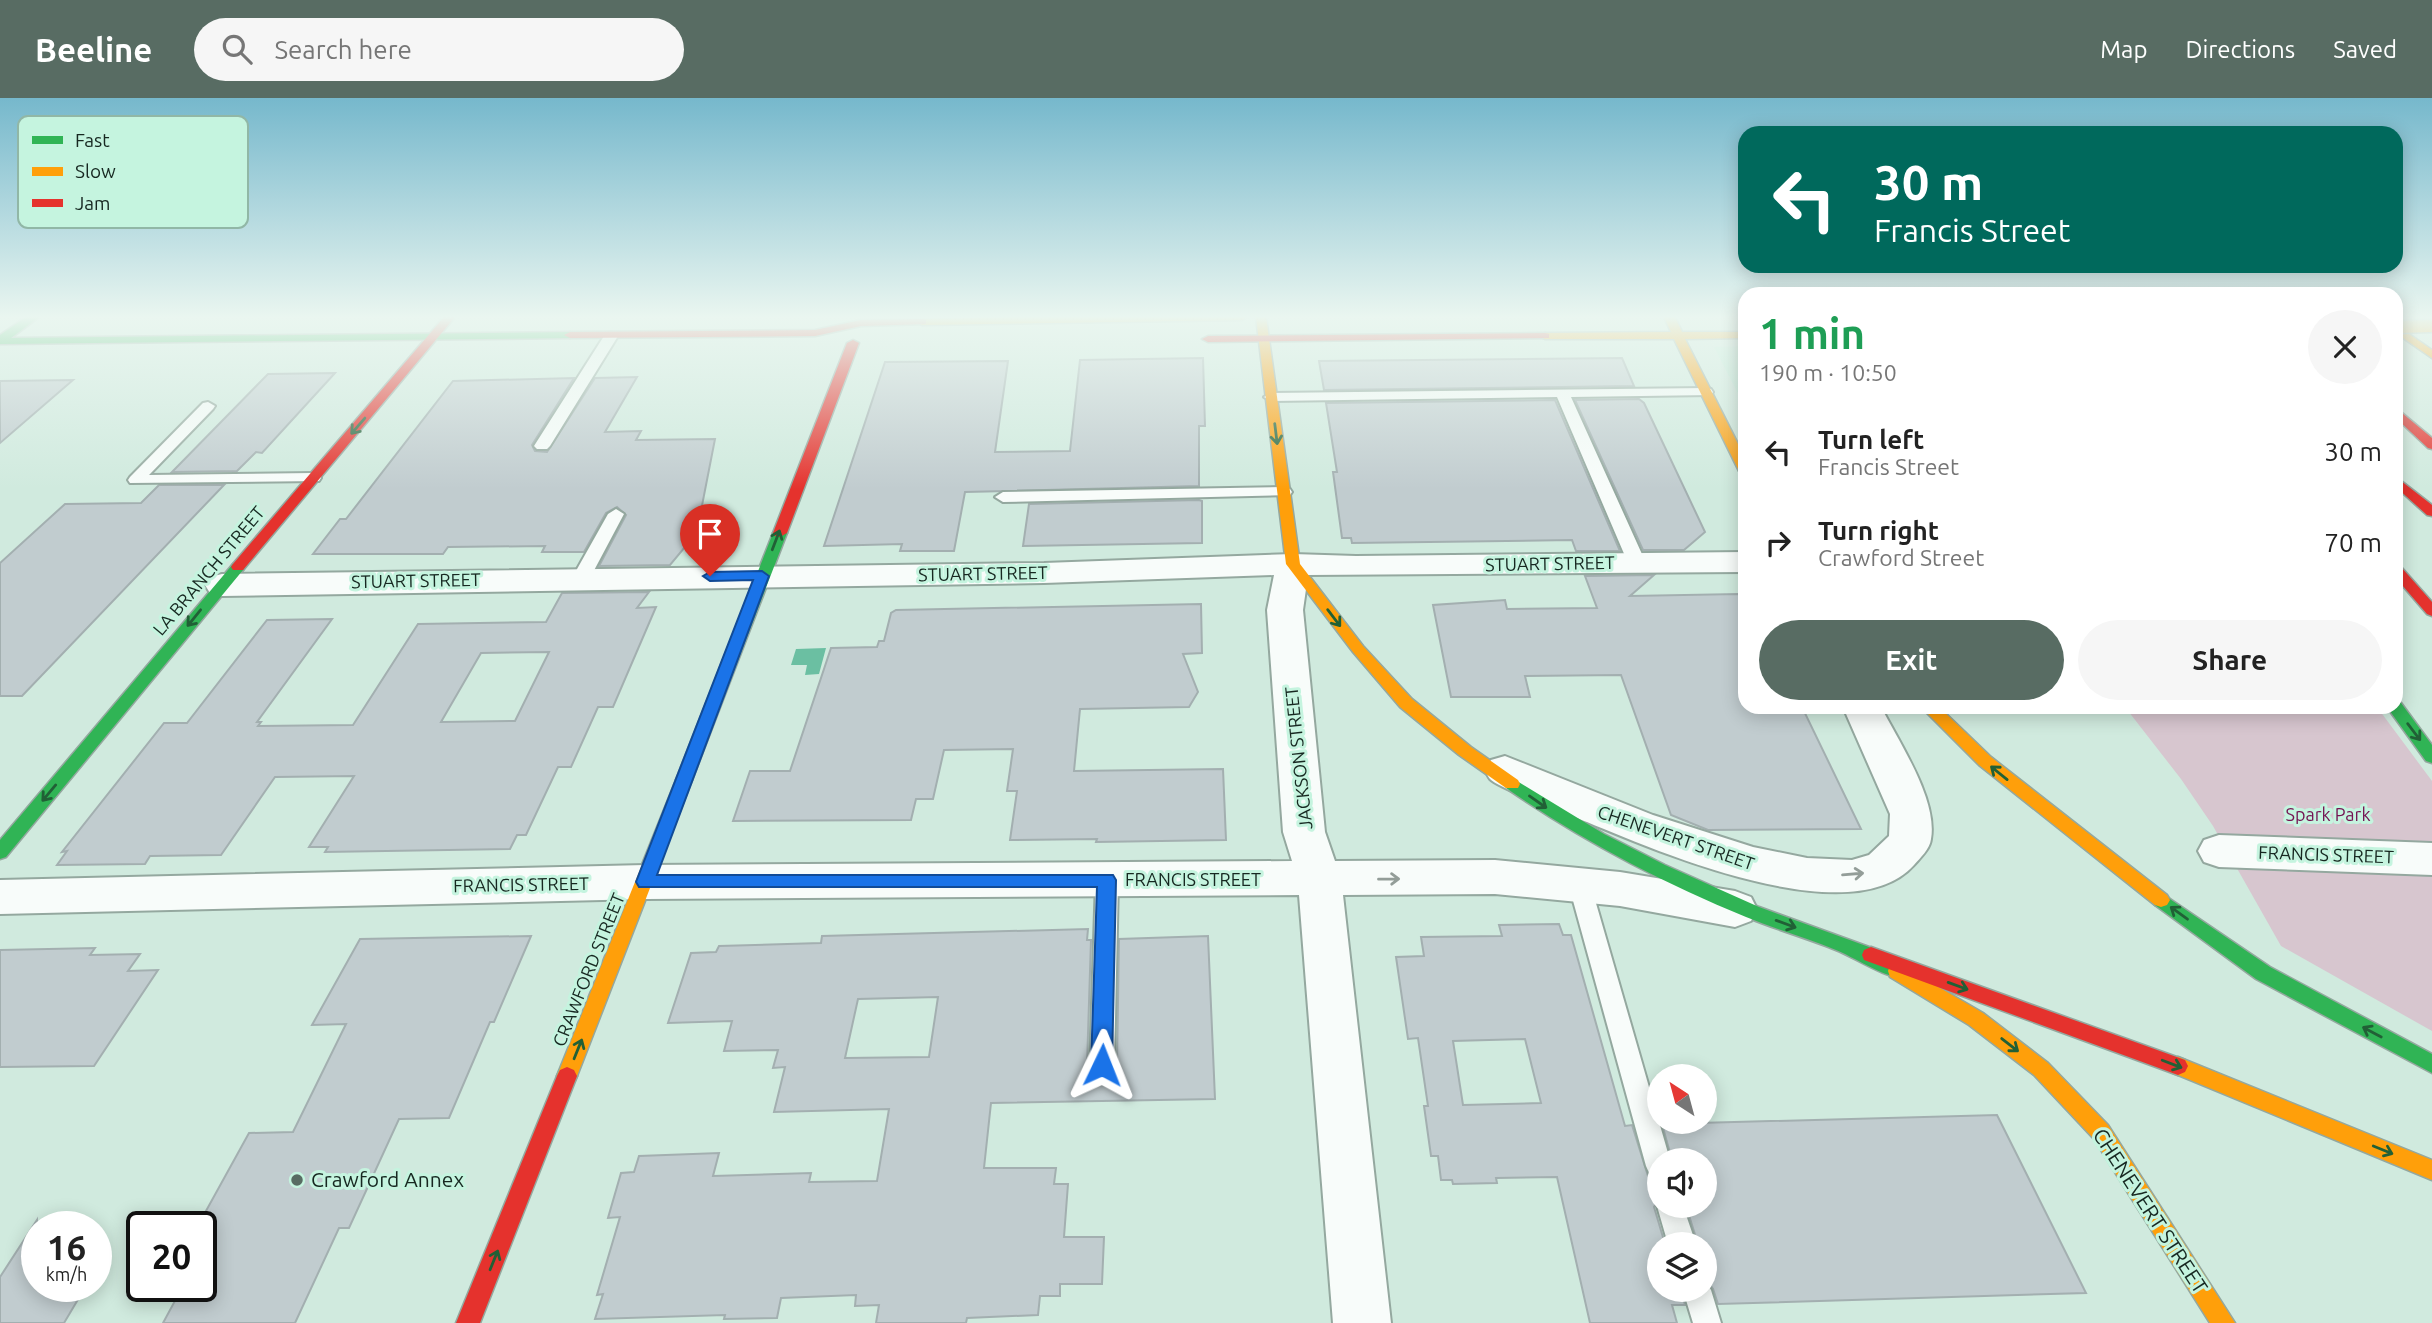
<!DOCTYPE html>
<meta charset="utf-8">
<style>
:root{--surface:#fff;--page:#f6f6f6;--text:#222;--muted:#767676;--accent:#586c63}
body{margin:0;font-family:Ubuntu,sans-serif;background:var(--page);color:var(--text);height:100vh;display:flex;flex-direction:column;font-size:26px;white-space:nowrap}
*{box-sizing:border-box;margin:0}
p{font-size:23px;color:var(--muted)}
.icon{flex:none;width:38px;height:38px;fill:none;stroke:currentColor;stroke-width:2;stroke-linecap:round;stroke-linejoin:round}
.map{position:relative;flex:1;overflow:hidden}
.drawer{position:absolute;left:1738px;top:189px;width:665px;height:427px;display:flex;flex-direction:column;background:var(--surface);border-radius:21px;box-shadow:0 4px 18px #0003}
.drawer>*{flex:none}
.banner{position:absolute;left:1738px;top:28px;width:665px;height:147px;border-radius:21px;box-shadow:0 4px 18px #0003;background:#00695c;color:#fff;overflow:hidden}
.needle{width:46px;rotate:324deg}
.tools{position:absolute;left:1647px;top:966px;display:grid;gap:14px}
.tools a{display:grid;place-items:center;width:70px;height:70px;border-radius:50%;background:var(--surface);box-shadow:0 4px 18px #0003;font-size:35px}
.speed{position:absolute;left:21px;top:1113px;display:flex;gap:14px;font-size:35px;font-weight:700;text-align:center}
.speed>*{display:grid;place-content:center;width:91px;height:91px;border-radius:50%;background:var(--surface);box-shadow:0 4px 18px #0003;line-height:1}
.speed small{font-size:18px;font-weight:400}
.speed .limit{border:4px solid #111;border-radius:10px;background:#fff;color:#111}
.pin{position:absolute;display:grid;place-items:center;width:60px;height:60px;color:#fff;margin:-72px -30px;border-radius:50% 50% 50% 0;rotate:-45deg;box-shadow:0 0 7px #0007}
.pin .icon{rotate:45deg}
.me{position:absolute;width:77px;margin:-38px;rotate:2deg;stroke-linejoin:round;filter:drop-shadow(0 0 5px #0008)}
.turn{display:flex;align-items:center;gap:24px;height:147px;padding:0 21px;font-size:32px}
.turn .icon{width:91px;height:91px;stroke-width:2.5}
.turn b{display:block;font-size:49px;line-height:60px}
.round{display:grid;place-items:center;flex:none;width:74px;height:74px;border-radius:37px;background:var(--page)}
.overview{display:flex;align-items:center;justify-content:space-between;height:119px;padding:0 21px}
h1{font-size:42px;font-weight:700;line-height:52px;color:#1e9e55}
.button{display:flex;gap:14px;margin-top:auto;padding:14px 21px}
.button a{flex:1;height:80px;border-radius:42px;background:var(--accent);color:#fff;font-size:28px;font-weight:700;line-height:80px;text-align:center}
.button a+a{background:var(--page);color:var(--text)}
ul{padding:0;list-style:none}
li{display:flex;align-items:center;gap:21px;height:91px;padding:0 21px}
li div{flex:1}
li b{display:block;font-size:26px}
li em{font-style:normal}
header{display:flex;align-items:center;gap:42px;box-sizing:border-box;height:98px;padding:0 35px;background:var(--accent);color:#fff}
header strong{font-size:33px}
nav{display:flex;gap:38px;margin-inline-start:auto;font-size:24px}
.search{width:490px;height:63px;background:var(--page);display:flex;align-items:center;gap:18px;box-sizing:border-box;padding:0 24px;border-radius:38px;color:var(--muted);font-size:26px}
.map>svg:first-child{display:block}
</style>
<header>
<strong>Beeline</strong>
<div class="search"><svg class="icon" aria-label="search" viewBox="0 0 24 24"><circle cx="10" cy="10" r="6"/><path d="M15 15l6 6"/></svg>Search here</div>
<nav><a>Map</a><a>Directions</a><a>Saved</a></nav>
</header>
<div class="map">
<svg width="2432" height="1225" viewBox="0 0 2432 1225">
<rect width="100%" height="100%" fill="#d0eade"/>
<!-- built -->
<path fill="#c2ecd9" d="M1745,248V309L1714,249Z"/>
<!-- green -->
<path fill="#d7c6cf" d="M2125,609H2377L2432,683V933L2281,848L2213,728L2181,681Z"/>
<!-- water -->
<path fill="#6bbfa2" d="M826,550L819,576L805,577L807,567H791L796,551Z"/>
<!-- building -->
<path fill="#c1cccf" stroke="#a3afb0" stroke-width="2" fill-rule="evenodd" d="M1203,260L1205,328H1199V388L965,394L954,453H900L902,446L824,448L885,264L1008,263L995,354L1070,353L1080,262Z
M1622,260L1634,288L1324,292L1319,263Z
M335,275L262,355L256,354L237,373L172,374L268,276Z
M637,279L605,334L641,333L636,342L715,341L698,428L695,437L670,467L599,468L626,417L617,409L606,415L584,454H542L545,448L448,449L443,456H313L340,421H346L453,283L574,280L532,347L535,353L547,354L595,280Z
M73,282L0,345V283Z
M1639,301L1644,305L1705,434L1684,452H1643L1575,302Z
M1555,302L1620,453H1576L1572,442L1352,445L1351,440H1342L1333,374H1337L1326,305Z
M159,387H224L22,598H0V465L65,406L141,405Z
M1199,402L1202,403V445L1023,448L1029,406Z
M1654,477L1630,498L1739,496L1745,509V609H1802L1861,731L1708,732L1671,717L1621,577L1525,578L1530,599H1451L1433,507L1505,502L1507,511L1597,510L1585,478Z
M649,494L637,510L656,509L613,609H598L571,669H558L526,737H517L510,751L325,754L328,749H309L354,678L275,679L221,757L150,758L145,766L57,767L67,753L62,754L164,625H187L267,522L332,521L257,624H261L258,628L353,627L418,526L546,524L562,495ZM549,554L515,623L441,624L481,555Z
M1201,506L1202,555L1183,556L1198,594L1189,609L1080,611L1074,673L1223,671L1226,742L1096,744L1097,741L1010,742L1017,693H1007L1013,651L944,652L933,701H916L911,722L733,723L750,673H790L831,550L877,549L879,543H884L891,515L896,512Z
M1559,826L1563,837H1571L1625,1028L1632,1027L1648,1078L1659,1082V1101L1654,1109L1665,1146H1659V1192H1681L1685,1207H1672L1677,1225H1590L1557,1079L1496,1080L1497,1085L1453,1086L1452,1082H1441L1438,1058H1431L1424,1008H1428L1418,940L1408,941L1396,859L1424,858L1421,839L1502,838L1499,827ZM1525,941L1541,1005L1463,1007L1453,943Z
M1088,831L1087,842H1091L1087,967L1091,976L1101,980L1112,977L1117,967L1119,841L1208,838L1215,1001L991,1005L984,1070H1056L1054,1086H1068L1064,1139H1104L1102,1186H1060V1198H1040L1038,1217L967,1220L966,1225H876L879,1207L855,1208L856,1197L781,1200L777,1220L724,1221L725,1217L595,1221L603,1196L597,1197L620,1119L608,1120L621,1075L634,1074L639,1058L719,1055L713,1078L811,1075L809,1084L877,1083L889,1011L774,1014L785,969L773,970L778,952L724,953L732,923L668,925L691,855L716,854L719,848L821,845L822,838ZM938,899L929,959L845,960L858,901Z
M531,838L494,924H490L449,1020L399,1021L349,1130H339L295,1225H163L183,1188H201V1122L249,1035L293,1034L346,926L312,927L360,841Z
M95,850L90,857L140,856L128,873L158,872L94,968L0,969V852Z
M1997,1017L2086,1195L1718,1206L1713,1191L1704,1178V1146H1698L1686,1108H1704V1062H1672L1662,1026Z
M37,1122V1188H86L64,1225H0V1179Z"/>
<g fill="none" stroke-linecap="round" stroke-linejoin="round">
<!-- lane casing -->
<g stroke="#94a89f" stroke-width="4">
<path id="lane" d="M611,234L618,238L550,348L547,351H537L534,348L604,238Z
M1706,290L1711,291L1713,294L1711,297L1571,299L1646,465L1637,470L1628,465L1557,299L1271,303L1264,299L1271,295Z
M208,304L215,308L213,311L149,377L313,375L319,377L321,380L319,383L130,385L128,382L130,379L203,305Z
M1284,389L1290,391L1292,394L1290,397L1003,404L995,399L1003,394Z
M616,411L624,416L590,480L587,484H575L572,480L608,416Z
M1107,774L1115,776L1118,782L1114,967L1111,975L1102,978L1093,975L1090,967L1096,782L1099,776Z
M1580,779L1588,782L1591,788L1670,1062H1659V1080L1650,1077L1646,1068L1569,788L1572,782Z
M1659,1103V1108H1683L1696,1146H1668L1657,1108Z
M1704,1181L1711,1192L1721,1225H1693L1683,1192H1704Z"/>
</g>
<!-- street casing -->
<g stroke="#94a89f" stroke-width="4">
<path id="street" d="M1745,454V474L1308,477L1303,512L1325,734L1335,763L1495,762L1620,774L1735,793L1751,799L1757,811L1751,823L1735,829L1620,808L1495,796L1343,797L1391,1225H1333L1299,797L645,801L0,816V782L645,767L1292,763L1283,734L1267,512L1274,477L1044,485L222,498L210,495L205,487L210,479L222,476L1044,465L1293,456L1356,458Z
M1843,609H1881C1899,644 1938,702 1931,741C1930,751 1920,760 1914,767C1852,837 1659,754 1587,724C1570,717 1500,691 1490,681C1488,679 1487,675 1485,672L1491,662L1505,658L1653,717L1753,749L1807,760L1852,762L1869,757L1889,738L1890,716Z
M2219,737L2432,745V777L2219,769L2204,764L2198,753L2204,742Z"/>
</g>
<!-- fast casing -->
<g stroke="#94a89f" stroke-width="3">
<path id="fast" d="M26,219H39L11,240L570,234L576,237L570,240L0,246V237Z
M780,431L787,435L692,682L690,686H678L676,682L773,435Z
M238,465L243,466L245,469L243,472L6,759L0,761V742L233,466Z
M2396,604L2401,605L2432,647V665L2426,663L2387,609H2396Z
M1512,680L1604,736L1665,767L1759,809L1869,849L1904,867L1906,873L1904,879C1890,883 1852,858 1836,852C1806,840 1775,831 1746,819C1661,784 1581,742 1506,690L1504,686L1506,682Z
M2161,795L2270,869L2432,956V975L2256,881L2155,807L2152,802L2155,797Z"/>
</g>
<!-- slow casing -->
<g stroke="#94a89f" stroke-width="3">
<path id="slow" d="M1015,219H1247L1242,222L922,227L917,224L922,221Z
M1256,219H1266L1300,466L1363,548L1412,601L1471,649L1518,682L1520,686L1518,690H1506L1459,657L1400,609L1353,554L1286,466Z
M1664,219H1675L1682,234H1745V240L1685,241L1745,360V377L1739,373L1674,241H1545L1539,238L1545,235L1671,234Z
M2396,227L2432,252V260L2396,235Z
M1921,609H1939L1991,659L2167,797L2170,802L2167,807L2161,809L2155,807L1979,667Z
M684,676L690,678L692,682L577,978L574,984L567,987L560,984L557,978L676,682L678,678Z
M1897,865L1983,915L2048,965L2108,1027L2235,1225H2210L2094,1041L2034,977L1969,927L1890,879L1888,873L1890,867Z
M2178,959L2432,1062V1082L2171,974L2168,968L2171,962Z"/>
</g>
<!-- jam casing -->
<g stroke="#94a89f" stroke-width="3">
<path id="jam" d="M444,219H455L243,472H233L231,469L233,466Z
M922,221L926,222V226L861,228L815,238L570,240L564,237L570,234L815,232L861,222Z
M1545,235L1549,236V240L1208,244L1202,241L1208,238Z
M853,242L859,245L787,435L780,439L775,438L773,435L847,245Z
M2396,310L2432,340V351L2428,350L2396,320Z
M2396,379L2432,407V418L2427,417L2396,389Z
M2396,468L2401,469L2432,504V518L2427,516L2396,480Z
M1871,849L2185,962L2188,968L2185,974L2178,977L1864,862L1862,857L1864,852Z
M567,969L574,972L577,978L480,1225H456L557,978L560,972Z"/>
</g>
<!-- lane -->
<use href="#lane" fill="#f8fcfa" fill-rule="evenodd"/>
<!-- street -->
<use href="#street" fill="#f8fcfa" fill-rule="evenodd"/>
<!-- fast -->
<use href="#fast" fill="#30b455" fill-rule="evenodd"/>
<!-- slow -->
<use href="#slow" fill="#ff9f0a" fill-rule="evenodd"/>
<!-- jam -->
<use href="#jam" fill="#e5322d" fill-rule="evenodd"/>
<!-- slow-bridge casing -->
<g stroke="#94a89f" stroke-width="15" stroke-linecap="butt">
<path id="slow-bridge" d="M2396,229L2432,228"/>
</g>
<!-- slow-bridge -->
<use href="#slow-bridge" stroke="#ff9f0a" stroke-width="12"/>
</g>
<!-- one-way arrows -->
<defs><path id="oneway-shaft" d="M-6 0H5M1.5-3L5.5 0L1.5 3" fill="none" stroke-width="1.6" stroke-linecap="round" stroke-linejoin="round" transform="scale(1.75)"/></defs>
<g stroke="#216036">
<use href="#oneway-shaft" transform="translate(358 328) rotate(131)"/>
<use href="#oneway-shaft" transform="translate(1276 336) rotate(83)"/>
<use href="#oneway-shaft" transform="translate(776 442) rotate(-69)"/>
<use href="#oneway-shaft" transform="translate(194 520) rotate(129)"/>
<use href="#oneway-shaft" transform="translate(1334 520) rotate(53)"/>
<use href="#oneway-shaft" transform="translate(2414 634) rotate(53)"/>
<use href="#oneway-shaft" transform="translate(1999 675) rotate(-141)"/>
<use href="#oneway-shaft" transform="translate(49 695) rotate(130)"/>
<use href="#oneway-shaft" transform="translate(1538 704) rotate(35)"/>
<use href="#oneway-shaft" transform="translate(2179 815) rotate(-144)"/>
<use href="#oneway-shaft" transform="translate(1786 826) rotate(20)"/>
<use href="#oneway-shaft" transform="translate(1958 888) rotate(20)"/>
<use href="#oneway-shaft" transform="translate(2372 934) rotate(-152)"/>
<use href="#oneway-shaft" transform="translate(2010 947) rotate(38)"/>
<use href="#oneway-shaft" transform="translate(578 951) rotate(-68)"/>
<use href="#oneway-shaft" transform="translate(2172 966) rotate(21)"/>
<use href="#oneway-shaft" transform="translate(2383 1052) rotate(22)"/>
<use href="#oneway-shaft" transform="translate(494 1162) rotate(-68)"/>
</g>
<g stroke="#939d98">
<use href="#oneway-shaft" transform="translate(1853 776) rotate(-5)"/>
<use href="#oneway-shaft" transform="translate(1389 781) rotate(-1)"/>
</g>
<!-- sky -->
<linearGradient id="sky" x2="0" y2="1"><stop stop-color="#76b8cc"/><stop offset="0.56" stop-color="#eaf6f0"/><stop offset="1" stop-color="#eaf6f0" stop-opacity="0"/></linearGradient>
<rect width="2432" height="391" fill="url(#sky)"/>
<!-- route -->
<path fill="#1a73e8" stroke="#114b97" stroke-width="2" d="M762,473L769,478L657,777H1113L1116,782L1112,967L1109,973L1102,976L1094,973L1091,967L1097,789H639L636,784L753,482L710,483L703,478L710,474Z"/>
<!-- markers -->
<circle fill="#586c63" stroke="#c5f4df" stroke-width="2.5" cx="297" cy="1082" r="7"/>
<g text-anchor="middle" stroke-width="6" stroke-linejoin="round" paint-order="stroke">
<!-- street labels -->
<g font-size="18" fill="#172821" stroke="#c5f4df">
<text transform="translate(1550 466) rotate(-1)" y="6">STUART STREET</text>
<text transform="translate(209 473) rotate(-50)" y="6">LA BRANCH STREET</text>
<text transform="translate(983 476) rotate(-1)" y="6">STUART STREET</text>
<text transform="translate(416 483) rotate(-1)" y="6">STUART STREET</text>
<text transform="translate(1299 660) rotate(-96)" y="6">JACKSON STREET</text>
<text transform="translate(1676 740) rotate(19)" y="6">CHENEVERT STREET</text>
<text transform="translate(2326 757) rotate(2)" y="6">FRANCIS STREET</text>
<text x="1193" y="788">FRANCIS STREET</text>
<text transform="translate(521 787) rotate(-1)" y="6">FRANCIS STREET</text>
<text transform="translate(589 872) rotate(-68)" y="6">CRAWFORD STREET</text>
</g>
<!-- park labels -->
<g font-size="18" fill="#741352" stroke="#c5f4df">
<text x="2328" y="723">Spark Park</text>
</g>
<!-- near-poi labels -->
<g font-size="21" fill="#172821" stroke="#c5f4df" text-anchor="start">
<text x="311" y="1089">Crawford Annex</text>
</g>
<!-- near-street labels -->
<g font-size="21" fill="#172821" stroke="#c5f4df">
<text transform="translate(2150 1113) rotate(57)" y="7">CHENEVERT STREET</text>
</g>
</g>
<!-- legend -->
<rect x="18" y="18" width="230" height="112" rx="10" fill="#c5f4df" stroke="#91b7a6" stroke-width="2"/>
<rect x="32" y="38" width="31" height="8" fill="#30b455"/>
<rect x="32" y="69" width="31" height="9" fill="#ff9f0a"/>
<rect x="32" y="101" width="31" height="8" fill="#e5322d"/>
<g font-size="19" fill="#172821">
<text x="75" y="49">Fast</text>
<text x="75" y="80">Slow</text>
<text x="75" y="112">Jam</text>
</g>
</svg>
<div class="tools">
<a><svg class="needle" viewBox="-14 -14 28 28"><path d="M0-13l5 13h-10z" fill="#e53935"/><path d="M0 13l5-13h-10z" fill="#767676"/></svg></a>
<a><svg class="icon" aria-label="sound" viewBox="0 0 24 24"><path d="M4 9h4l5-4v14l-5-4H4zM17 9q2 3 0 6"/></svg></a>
<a><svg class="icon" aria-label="layers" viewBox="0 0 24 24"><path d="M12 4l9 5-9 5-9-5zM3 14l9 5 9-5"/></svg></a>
</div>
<div class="speed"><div>16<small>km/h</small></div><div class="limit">20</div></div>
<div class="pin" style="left:710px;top:478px;background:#d93025"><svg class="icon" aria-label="arrive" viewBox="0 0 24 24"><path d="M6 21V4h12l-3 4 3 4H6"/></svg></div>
<svg class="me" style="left:1102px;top:967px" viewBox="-20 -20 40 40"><path d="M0-17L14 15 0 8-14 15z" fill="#1a73e8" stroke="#fff" stroke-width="4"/></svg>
<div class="banner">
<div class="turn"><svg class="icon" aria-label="left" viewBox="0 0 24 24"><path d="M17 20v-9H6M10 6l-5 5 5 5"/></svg><div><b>30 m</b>Francis Street</div></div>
</div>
<section class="drawer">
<div class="overview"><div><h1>1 min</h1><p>190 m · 10:50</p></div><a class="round"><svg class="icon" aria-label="close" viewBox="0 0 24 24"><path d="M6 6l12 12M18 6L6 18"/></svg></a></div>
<ul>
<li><svg class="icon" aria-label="left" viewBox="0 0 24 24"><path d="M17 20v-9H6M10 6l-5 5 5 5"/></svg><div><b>Turn left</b><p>Francis Street</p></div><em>30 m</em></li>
<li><svg class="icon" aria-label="right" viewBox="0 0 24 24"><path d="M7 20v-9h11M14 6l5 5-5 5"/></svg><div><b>Turn right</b><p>Crawford Street</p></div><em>70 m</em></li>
</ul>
<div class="button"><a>Exit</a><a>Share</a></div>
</section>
</div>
